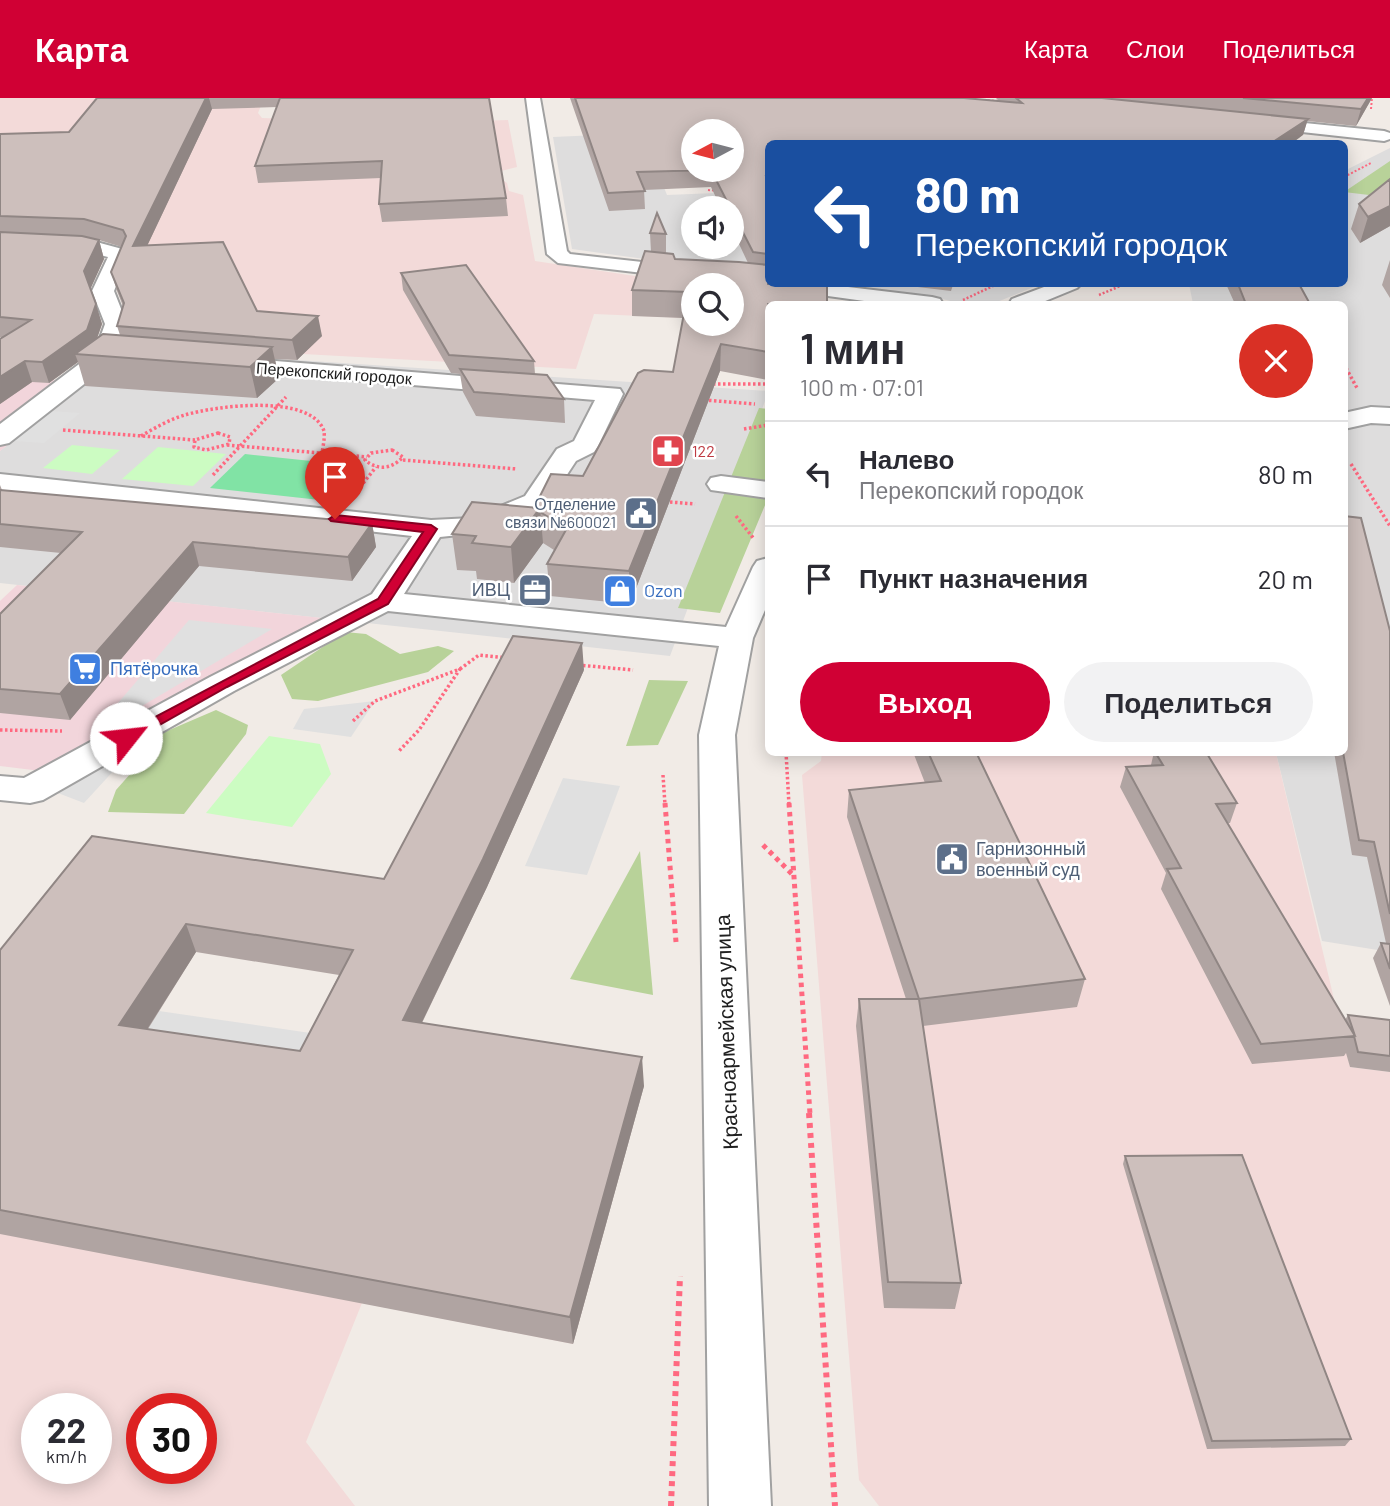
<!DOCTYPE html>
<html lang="ru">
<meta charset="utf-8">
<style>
:root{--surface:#fff;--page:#f2f2f3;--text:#2b2b33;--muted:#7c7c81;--line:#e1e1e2;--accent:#d00034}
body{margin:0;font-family:Barlow,sans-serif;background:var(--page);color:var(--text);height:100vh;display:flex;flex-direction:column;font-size:26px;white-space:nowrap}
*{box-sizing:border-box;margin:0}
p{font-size:23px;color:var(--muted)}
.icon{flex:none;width:38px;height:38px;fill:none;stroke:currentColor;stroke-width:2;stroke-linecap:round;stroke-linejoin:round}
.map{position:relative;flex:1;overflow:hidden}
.details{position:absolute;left:765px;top:203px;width:583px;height:455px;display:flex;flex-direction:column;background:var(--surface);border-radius:10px;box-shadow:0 4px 18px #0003}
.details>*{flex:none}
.guide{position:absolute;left:765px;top:42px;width:583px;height:147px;border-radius:10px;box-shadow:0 4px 18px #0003;background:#1a4fa0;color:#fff;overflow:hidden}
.needle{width:46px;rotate:263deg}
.buttons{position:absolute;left:681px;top:21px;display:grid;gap:14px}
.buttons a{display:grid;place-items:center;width:63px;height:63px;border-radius:50%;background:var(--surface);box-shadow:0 4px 18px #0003;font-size:35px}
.speed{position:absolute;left:21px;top:1295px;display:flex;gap:14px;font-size:35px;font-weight:700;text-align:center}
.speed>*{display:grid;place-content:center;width:91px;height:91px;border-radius:50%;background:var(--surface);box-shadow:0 4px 18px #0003;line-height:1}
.speed small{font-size:18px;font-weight:400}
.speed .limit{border:10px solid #d22;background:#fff;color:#111}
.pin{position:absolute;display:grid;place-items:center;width:60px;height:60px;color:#fff;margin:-72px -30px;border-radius:50% 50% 50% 0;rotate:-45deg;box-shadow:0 0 7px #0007}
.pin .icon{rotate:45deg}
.me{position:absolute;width:77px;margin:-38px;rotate:61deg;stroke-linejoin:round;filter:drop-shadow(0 0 5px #0008)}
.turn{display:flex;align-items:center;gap:24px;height:147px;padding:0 35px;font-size:32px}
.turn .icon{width:91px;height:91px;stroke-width:2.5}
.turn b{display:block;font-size:49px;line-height:60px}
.round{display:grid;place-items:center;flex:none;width:74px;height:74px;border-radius:37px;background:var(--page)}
.head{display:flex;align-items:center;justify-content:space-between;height:119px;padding:0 35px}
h1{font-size:42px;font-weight:600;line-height:52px}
.action{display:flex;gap:14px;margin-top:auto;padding:14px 35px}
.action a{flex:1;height:80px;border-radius:42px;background:var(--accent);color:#fff;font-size:28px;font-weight:600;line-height:80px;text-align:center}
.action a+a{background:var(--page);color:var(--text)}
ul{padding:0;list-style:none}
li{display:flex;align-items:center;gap:21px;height:105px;padding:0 35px;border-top:2px solid var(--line)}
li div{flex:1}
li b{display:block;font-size:26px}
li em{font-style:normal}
header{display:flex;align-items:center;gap:42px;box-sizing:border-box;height:98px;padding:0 35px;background:var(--accent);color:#fff}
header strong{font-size:33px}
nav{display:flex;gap:38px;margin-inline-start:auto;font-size:24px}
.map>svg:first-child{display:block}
</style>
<header>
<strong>Карта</strong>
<nav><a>Карта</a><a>Слои</a><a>Поделиться</a></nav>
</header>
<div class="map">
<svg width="1390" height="1408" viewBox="0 0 1390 1408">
<rect width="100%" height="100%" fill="#f1ebe6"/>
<!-- residential -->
<path fill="#dedddd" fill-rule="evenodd" d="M642,35L667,97L765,93L768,178L572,151L553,39ZM693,110H732V149H693Z
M1390,50V854L1322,843L1276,655L1344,654V206H1193L1189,186H1344V73Z
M830,186H1041L992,206H962L935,199Z
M127,251L768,293V295L670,558L0,485V353Z"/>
<!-- commercial -->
<path fill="#f2d5db" d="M0,276L53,280L66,302L0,353Z
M17,487L322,520L41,673L0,668V503Z"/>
<!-- military -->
<path fill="#f3dad9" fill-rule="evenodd" d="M0,0H264L258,15L262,20L411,25L508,22L517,69L501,73L500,80L507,85L509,93L523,97L535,163L695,187L688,220L594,216L576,271L303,256L124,192L152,136L0,132Z
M822,654L1276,655L1350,969L1390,974V1408H879L859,1382L802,677L821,663Z
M0,933L630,1037L573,1246L362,1205L306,1344L355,1408H0ZM37,1311H96V1370H37ZM142,1311H201V1370H142Z"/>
<!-- forest -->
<path fill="#b8d299" d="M1390,63V83L1369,97L1344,94Z
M759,310L768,311V400L720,515L678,510Z
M345,534L366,536L400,556L438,548L454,553L428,574L318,603L292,601L281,577Z
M649,582L688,583L658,647L626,648Z
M216,612L248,627L246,636L184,716L108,714L116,692L139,666L160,636Z
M640,753L653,897L570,881Z"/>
<!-- park -->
<path fill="#ccfcc2" d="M72,347L120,352L92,376L43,370Z
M158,349L226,356L193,388L122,381Z
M269,638L320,646L331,676L292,729L206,715Z"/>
<!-- pitch -->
<path fill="#81e3a5" d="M245,356L359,368L329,403L210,390Z"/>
<!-- parking -->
<path fill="#e0e0e0" d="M50,313L80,315L44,345L14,343Z
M189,522L272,531L142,608L118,605Z
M375,603L351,639L293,631L304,611Z
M141,643L84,705L50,692Z
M563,680L620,688L587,777L525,768Z
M159,913L331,938L309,982L132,955Z"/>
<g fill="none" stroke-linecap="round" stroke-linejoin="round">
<!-- minor casing -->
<g stroke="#a1a1a1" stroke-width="4">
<path id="minor" d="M526,0H540L567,153L570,156L768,178V186H823L932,199L940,201L943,206H886L770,190L558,165L547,156Z
M1254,20L1384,33L1390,35V41L1384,43L1248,28L1246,25L1248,22Z
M0,138L89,142L126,152L129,156L114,193L127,226L120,251L135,254L139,259L135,264L111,265L9,345L0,347V326L95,254L105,226L92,193L108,159L88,154L0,150Z
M1052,186H1081L1077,190L1038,206H1009L1012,201Z
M225,259L620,291L623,296L598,348L594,354L576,363L545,410L487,434L440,439L404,496L726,529L753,469L757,463L768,460V505L753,540L735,637L771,1408H709L699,637L719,548L388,513L234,593L43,702L30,705L0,702V678L24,680L210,579L372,496L412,438L0,392V376L431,422L472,420L525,398L557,351L574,343L595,302L217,271L213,266L217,261Z
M1371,309L1390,310V326L1371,325L1344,331V315Z
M721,378L768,384V400L711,392L707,386L711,380Z"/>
</g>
<!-- path-far4 -->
<path stroke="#ff6980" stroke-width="2" stroke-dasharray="2 2" stroke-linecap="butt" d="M980,2L1002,3
M1371,11L1372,0
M1344,79L1371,65
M708,92L719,93"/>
<!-- path-far3 -->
<path stroke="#ff6980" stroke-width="2.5" stroke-dasharray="2 2" stroke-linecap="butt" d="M1099,197L1125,186
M963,202L993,188
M1344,266L1347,271"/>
<!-- path-far2 -->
<path stroke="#ff6980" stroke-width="3.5" stroke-dasharray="2.5 2.5" stroke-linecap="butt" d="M1346,270L1357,290
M713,286H768
M704,302L755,306
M744,331L768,327
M63,332L195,342
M218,335L230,339L229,346L206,352L194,349L195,342Z
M141,338C155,330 170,321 185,317C215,308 311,295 324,333C325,339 323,349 322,355
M227,347L367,359
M392,352L403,359C392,371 378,373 365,362L371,355Z
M403,362L517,371
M1351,366L1390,428
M213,377L286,299
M357,393L376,369
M670,404L695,406
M736,418L754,441
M578,567L633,572
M460,571L479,557L507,560
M353,623L375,603L460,571L419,632L399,653
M0,632L62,633
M786,654L789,707
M663,677L665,707"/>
<!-- path-far1 -->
<path stroke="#ff6980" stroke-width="5" stroke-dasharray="4.5 4.5" stroke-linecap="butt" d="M665,705L676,844
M789,705L810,1016
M763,747L794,778"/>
<!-- path -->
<path stroke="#ff6980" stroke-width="6" stroke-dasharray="5 5" stroke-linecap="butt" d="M809,1015L835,1408
M671,1408L680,1178"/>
<!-- minor -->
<use href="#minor" fill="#fff" fill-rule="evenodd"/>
</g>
<!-- wall -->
<path fill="#b0a4a2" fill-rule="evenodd" d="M97,0H489L506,100L508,118L382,124L379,106L381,80L258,85L255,68L277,9L212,11L147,148L257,213L322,238L297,262L275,261L279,280L257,300L85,288L78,264L49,285L32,284L0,306V241L3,239H0V36L69,34ZM89,139L122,149L111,174L117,193L123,208L117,228L120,237L97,240L102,226L90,190L104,161L99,142Z
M570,0H964L999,3L996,0H1372L1356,28L1307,23L1303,37L768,46V282L720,273L630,506L550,498L547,466L554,452L543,445L514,485L477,481L476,473L457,472L452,436L534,410L583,378L673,274L683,220L632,218V192L651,154L650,135L666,136V155L675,161L748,165L732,131V110H721L711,89L644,92L645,111L609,113Z
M1390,81V128L1360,145L1351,131L1359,106Z
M1390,162V200L1382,187Z
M401,175L534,263L535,276L564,301L565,325L476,318L463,294L460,276L451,275L403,192Z
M901,186H961L960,188L953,187L951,193L901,187Z
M1226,186H1299L1310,206H1235Z
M0,387L2,392L372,425L376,449L352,483L199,468L70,622L0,615V516L61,455L0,449Z
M1390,533V908L1373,860L1381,845H1386L1367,759L1352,757L1334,654H1344Z
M584,572L487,789L422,925L644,988L573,1246L0,1136V852L384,781ZM196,854L339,877L300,953L148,931Z
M913,654H976L1085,881L1077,909L923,928L961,1185L955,1211L884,1210L856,928L859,901H906L847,719L849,692L925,685Z
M1154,654H1206L1237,705L1230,725H1227L1345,922L1348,917L1390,922V974L1350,969L1346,955L1344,958L1252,966L1161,791L1166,775L1120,689L1126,669L1151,667Z
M1125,1058L1351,1341L1345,1348L1207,1351L1123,1066Z"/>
<!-- shaded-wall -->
<path fill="#908684" d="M206,0H209L212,11L138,167L133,148Z
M1368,0H1372L1356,28L1361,11Z
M1308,21L1303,37L1291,46H1270Z
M1390,108V128L1360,145L1368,119Z
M99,142L104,161L90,192L84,173Z
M96,206L102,226L93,252L75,256L78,264L49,285L42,264Z
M318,218L322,238L297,262L292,242Z
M721,246L720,273L630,506L629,473Z
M272,249L279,280L257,300L250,269Z
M25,263L32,284L0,306V279Z
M540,410L543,445L514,485L511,449Z
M372,425L376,449L352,483L348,459Z
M193,444L199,468L70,622L60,596Z
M582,545L584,572L487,789L409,951L403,922Z
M186,826L196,854L132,955L119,927Z
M642,959L644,988L573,1246L570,1219Z"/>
<!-- building -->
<path fill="#cdbfbc" stroke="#908684" stroke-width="2" fill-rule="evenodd" d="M97,0H206L133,148L223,144L257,213L318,218L292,242L117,228L124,205L111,174L126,138L123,132L84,121L0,118V36L69,34Z
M280,0H489L506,100L379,106L382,63L255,68Z
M575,0H964L1022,5L1016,0H1102L1308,21L1270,46H768V77L766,78L768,81V156L753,154L711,72L637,74L645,93L608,95ZM693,33H732V72H693Z
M1243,0H1368L1361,11Z
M1390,81V108L1368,119L1359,106Z
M657,115L666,136L650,135Z
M0,134L82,138L99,142L84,173L96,206L87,232L42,264L25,263L0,279V241L31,222L0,219Z
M645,153L673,156L675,161L739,164L768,167V186H827V206H768V254L721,246L629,473L547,466L567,430L540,414V410H534L551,376L583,378L638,275L644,272L673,274L688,194L632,192ZM693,187H732V226H693Z
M466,167L534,263L449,257L401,175Z
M1238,186H1299L1310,206H1246Z
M103,236L272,249L250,269L75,256Z
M460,271L547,277L564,301L474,294Z
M0,392L372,425L348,459L193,444L60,596L0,591V516L82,434L0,426Z
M472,404L540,410L511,449L472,445L476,438L452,436Z
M1344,418L1361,420L1390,533V816L1374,744L1359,742L1343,654H1344Z
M513,538L582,545L483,761L403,922L642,959L570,1219L0,1112V852L92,738L384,781ZM186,826L353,852L300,953L119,927Z
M928,654H976L1085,881L919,901L849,692L941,683Z
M1155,654H1206L1237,705L1216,706L1355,938L1261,946L1167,771L1181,770L1126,669L1163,667Z
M1381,845L1390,846V871Z
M859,901H919L961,1185L888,1184Z
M1348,917L1390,922V958L1358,954L1354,938H1355Z
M1242,1057L1351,1341L1212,1343L1125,1058Z"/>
<!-- route -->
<path fill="#d00034" stroke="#870022" stroke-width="2" d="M335,417L431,427L437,431L388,506L227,589L131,643H121L118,640L121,637L378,501L423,434L331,423L329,421Z"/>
<!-- icons -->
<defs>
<g id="pharmacy-square" transform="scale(1.75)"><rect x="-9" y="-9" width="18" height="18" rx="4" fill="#e0444e" stroke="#fff"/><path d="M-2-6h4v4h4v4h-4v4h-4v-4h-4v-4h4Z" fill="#fff"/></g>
<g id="civic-square" transform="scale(1.75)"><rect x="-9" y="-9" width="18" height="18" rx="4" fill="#5c6f8a" stroke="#fff"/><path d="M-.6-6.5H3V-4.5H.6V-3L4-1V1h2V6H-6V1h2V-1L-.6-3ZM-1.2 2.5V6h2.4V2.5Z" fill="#fff"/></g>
<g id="office-square" transform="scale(1.75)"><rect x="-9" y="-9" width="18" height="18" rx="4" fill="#5c6f8a" stroke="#fff"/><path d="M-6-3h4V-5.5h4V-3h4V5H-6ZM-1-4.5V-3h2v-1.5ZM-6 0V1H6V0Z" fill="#fff"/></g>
<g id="shop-square" transform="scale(1.75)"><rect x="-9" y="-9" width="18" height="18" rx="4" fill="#3f7fe0" stroke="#fff"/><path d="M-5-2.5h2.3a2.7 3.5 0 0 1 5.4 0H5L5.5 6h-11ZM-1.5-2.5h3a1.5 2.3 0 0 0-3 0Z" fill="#fff"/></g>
<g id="supermarket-square" transform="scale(1.75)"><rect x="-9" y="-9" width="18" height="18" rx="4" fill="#3f7fe0" stroke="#fff"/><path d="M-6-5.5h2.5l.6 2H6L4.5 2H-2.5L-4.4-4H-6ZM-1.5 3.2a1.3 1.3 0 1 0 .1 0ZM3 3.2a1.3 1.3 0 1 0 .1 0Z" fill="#fff"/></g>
</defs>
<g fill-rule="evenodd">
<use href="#pharmacy-square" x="668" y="353"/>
<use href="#civic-square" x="641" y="415"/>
<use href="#office-square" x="535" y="492"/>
<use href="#shop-square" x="620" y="493"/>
<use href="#supermarket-square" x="85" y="571"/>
<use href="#civic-square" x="952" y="761"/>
</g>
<g text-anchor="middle" stroke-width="5" stroke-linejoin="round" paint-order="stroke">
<!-- far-street labels -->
<g font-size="16" fill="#202020" stroke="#fff">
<text transform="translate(334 275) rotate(4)" y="6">Перекопский городок</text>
</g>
<!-- far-health labels -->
<g font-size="16" fill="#be3a42" stroke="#fff" text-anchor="start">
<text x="692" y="359">122</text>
</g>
<!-- far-service labels -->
<g font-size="16" fill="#4e5e75" stroke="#fff" text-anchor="end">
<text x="616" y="412">Отделение<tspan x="616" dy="18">связи №600021</tspan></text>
</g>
<!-- service labels -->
<g font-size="18" fill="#4e5e75" stroke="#fff" text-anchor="end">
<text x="510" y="498">ИВЦ</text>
<text x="976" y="757" text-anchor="start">Гарнизонный<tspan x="976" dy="21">военный суд</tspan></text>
</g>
<!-- shop labels -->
<g font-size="18" fill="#366cbe" stroke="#fff" text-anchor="start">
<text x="644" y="499">Ozon</text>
<text x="110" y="577">Пятёрочка</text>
</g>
<!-- near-street labels -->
<g font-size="21" fill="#202020" stroke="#fff">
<text transform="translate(727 934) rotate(-92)" y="7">Красноармейская улица</text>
</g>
</g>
</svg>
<div class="buttons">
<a><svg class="needle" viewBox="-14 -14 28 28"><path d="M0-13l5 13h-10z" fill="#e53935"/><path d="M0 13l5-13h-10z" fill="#7c7c81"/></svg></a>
<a><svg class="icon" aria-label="sound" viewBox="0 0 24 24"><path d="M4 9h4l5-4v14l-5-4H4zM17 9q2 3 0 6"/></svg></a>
<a><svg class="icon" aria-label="search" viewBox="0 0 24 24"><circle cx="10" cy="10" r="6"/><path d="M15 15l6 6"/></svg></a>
</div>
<div class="speed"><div>22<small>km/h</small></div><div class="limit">30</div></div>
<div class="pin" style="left:335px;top:421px;background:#d93025"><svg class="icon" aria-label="arrive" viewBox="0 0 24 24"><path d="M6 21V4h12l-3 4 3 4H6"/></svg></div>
<svg class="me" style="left:126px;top:640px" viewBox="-20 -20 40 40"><circle r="19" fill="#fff"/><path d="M0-13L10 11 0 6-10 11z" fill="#d00034"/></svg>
<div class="guide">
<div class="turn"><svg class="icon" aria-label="left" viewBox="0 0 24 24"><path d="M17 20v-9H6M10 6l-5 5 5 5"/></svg><div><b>80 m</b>Перекопский городок</div></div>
</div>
<section class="details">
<div class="head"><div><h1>1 мин</h1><p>100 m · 07:01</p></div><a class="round" style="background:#d93025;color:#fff"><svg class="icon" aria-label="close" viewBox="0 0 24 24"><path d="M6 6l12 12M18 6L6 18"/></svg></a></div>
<ul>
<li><svg class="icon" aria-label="left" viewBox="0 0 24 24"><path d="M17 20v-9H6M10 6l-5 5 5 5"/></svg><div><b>Налево</b><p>Перекопский городок</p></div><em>80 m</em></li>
<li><svg class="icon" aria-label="arrive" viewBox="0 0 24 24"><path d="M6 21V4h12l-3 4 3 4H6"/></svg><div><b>Пункт назначения</b></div><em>20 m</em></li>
</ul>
<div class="action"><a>Выход</a><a>Поделиться</a></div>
</section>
</div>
